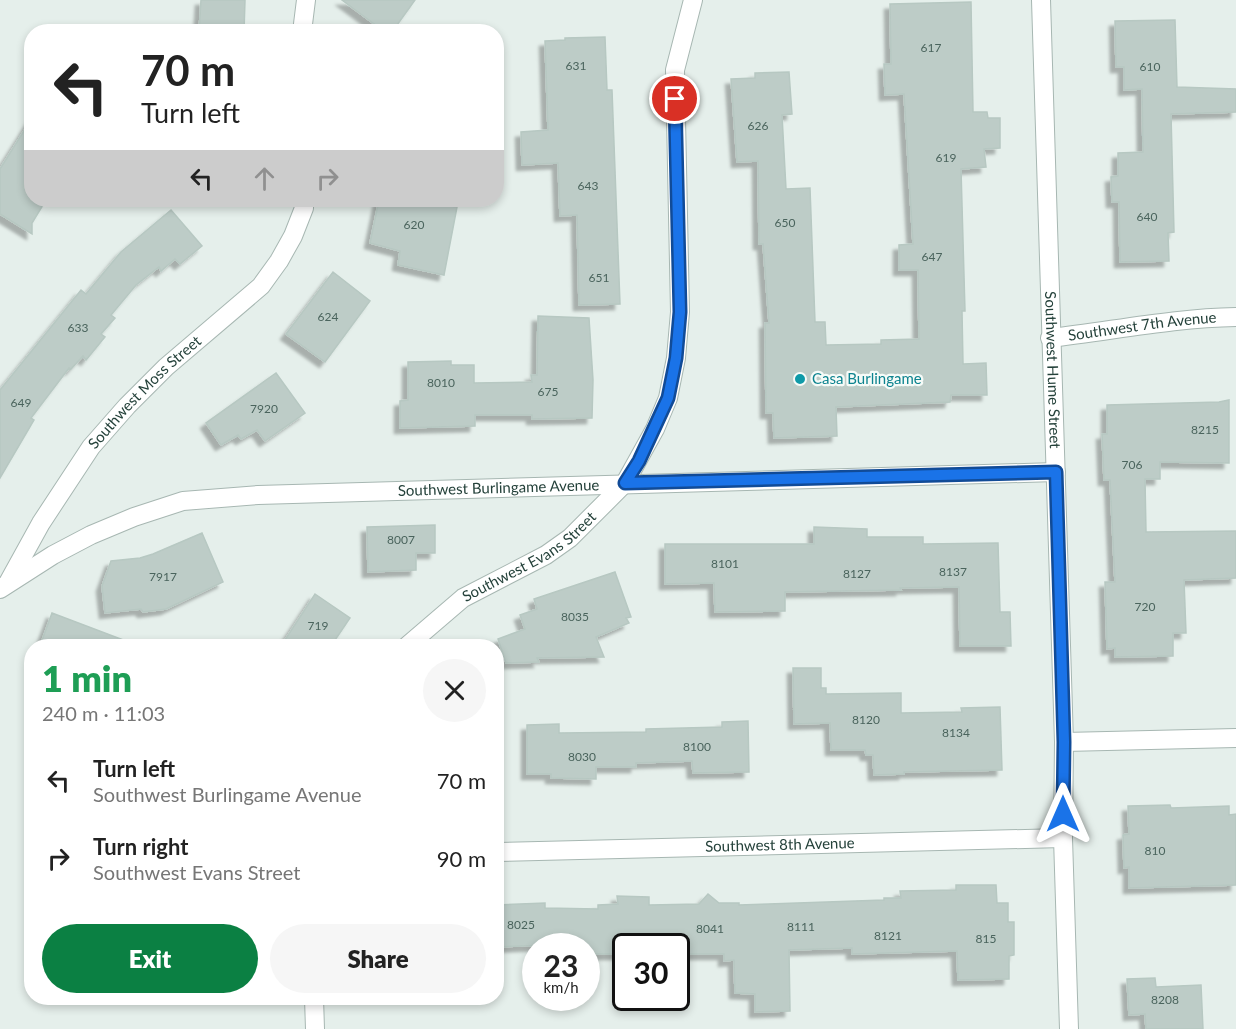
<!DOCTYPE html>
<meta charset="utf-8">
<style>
:root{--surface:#fff;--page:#f6f6f6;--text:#222;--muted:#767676;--accent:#0b8043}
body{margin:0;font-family:Lato,sans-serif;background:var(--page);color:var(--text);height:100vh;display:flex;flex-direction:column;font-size:22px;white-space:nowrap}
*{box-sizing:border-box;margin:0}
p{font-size:20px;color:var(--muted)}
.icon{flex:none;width:33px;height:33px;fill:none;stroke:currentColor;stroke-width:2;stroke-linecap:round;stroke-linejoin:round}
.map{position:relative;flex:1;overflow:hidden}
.drawer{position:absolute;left:24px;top:639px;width:480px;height:366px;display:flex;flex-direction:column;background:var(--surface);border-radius:24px;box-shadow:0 3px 9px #0003}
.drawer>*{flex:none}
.banner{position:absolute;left:24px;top:24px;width:480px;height:183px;border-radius:24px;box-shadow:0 3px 9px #0003;background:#fff;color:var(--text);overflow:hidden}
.speed{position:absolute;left:522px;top:933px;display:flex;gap:12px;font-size:30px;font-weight:700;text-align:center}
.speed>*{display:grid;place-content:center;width:78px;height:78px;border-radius:50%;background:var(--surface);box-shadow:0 3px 9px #0003;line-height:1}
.speed small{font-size:15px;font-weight:400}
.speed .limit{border:3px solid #111;border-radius:9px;background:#fff;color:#111}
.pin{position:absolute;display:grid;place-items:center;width:51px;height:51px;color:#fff;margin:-26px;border:3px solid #fff;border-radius:50%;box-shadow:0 2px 6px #0007}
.me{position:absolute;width:66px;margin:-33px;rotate:0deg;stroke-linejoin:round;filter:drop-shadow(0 0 4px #0008)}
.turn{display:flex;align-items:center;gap:21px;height:126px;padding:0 18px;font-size:27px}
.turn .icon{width:78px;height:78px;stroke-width:2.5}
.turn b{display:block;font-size:42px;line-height:51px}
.lanes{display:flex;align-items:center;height:57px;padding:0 18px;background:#0003;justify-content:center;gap:30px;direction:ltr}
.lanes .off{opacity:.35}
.round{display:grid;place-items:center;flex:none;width:63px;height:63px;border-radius:32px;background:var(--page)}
.head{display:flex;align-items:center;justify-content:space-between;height:102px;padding:0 18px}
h1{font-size:36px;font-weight:800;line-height:45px;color:#1e9e55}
.primary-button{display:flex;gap:12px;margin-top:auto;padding:12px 18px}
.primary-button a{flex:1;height:69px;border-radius:36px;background:var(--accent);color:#fff;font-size:24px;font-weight:800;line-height:69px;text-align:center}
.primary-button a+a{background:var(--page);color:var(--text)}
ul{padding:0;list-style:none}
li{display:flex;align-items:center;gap:18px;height:78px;padding:0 18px}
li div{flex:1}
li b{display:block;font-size:22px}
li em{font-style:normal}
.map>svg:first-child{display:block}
</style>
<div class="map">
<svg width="1236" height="1029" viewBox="0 0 1236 1029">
<defs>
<filter id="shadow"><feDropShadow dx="-5.5" dy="5.5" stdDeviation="1.5" flood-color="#0004"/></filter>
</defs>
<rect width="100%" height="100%" fill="#e5efeb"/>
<!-- building -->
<path fill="#bdccc7" stroke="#b7c8c2" stroke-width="1.5" filter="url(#shadow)" d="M201,0H245L244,32H199Z
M342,0H415L392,32H385Z
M971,2L973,112H987L988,118H1000V148L984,149L986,167L961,169L965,311H962L963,364L986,363L987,395H951L950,402L836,407L837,436L774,438L773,413H766L765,323H769L763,244H759L758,161L737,162L731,79L755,78V73L789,72L792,114L782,115L786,189L810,188L815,322H825L826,345L881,344V340L919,339L918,270H899V245L913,244L904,94L885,95L884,64H891L890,4Z
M1175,20L1177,87L1236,89V112L1171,114L1174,232L1168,233L1169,261L1120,262L1119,202H1112L1111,177L1118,176V153L1143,152L1142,89L1124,90V67H1116L1115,21Z
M605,37L607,90H612L620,304L579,305L577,215L560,216L558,163L522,165L521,132L548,130L545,41L565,40V38Z
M32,118V200H46L32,223V234L0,214V169Z
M379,200L409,206L411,200H417L457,207L444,275L398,265L400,251L370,243Z
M171,210L202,246L180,264L175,259L161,271L159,267L136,285L111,315L115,318L101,334L105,337L86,360L83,356L71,369L69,368L31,418L34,420L0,478V390L81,290L86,294L121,252Z
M333,272L370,301L325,362L286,334Z
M538,316L589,318L593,380L592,418L532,419V415H475V426L400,428V401L408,400V362L451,361V365H474V383L532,382L531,375H537Z
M276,373L305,413L265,441L257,430L241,439L238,435L221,445L206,423Z
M1229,400V463L1160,462V479H1145L1146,532L1236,531V578L1184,580L1186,633H1173V656L1115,657V648L1107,649L1105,582H1115L1110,480H1104L1102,434H1107V405L1219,402Z
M435,525V553H416V570L368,572L367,527Z
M814,527L867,529V537H923V544L998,543L1000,612H1010L1011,646H960L959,587L900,588L901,590L785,592V611L715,612L714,583L665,584V544H814Z
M202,533L223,582L166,609L143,612L141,609L105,613L102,586L111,561L140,558L153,554Z
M615,572L631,617L626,618L629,623L596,637L604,657L537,658L539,662L506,663L498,639L525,629L520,615L537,609L534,599Z
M315,594L350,618L331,646H281Z
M52,613L134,644V646H40Z
M793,668H821V688H826V694L901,693V713L962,712L961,708L1000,707L1002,770L904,772V774L874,775L873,755H866L865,750H831L830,723L794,724Z
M748,721L749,772L693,773L692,761L636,763V767H596V779L551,778V774H527V725L559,724V733L646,732V729L722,727V722Z
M1170,805L1171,808L1229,806V815L1236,814V885L1129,888V867L1124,868L1123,835L1129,834L1128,806Z
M956,885H996L997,903H1008V922H1014V955L1009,956V979L958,980L957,951L852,954V948L789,950L790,1011L755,1012V994L735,993L734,960L724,961V954H680V945L626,946V954H586V946H575V944L496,947V905L545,903V908L598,909V905L618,904L617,896L649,897V905L699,904L708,894L719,903H739V905L884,900V898H901L900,891L956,890Z
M1155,978L1156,987L1201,985L1203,1029H1146L1145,1014L1129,1015L1127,979Z"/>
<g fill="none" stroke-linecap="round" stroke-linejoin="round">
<!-- minor casing -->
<g stroke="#a7b7b2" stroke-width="20">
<g id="minor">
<path id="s1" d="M1041,0L1064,742L1063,838L1069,1029"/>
<path d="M302,32L306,0"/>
<path id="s2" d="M1050,338C1112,331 1173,318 1236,317"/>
<path id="s3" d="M9,581L41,523L91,447L127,406L166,367L261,286L279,261L293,236L304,208V200"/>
<path id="s4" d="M0,589L53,555L91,535L134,517L183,501L258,495L1056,472"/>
<path id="s5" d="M407,646L463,598L546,555L570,538L625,483L655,429L668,398L676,358L680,312L675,70L693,0"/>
<path d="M1064,742L1236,738"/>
<path id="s6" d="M496,852L1063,838"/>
<path d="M314,998L315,1029"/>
</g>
</g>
<!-- minor -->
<use href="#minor" stroke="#fff" stroke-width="18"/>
</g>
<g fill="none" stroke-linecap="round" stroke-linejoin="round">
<!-- route casing -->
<g stroke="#114b97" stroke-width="15">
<path id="route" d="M675,99L680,312L676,358L668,398L639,461L625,483L1056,472L1064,742L1063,814"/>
</g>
<!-- route -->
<use href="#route" stroke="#1a73e8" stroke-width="10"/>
</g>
<!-- markers -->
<circle fill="#0f9aa8" stroke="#f6fbf8" stroke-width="2" cx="800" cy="379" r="6"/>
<g text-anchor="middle" stroke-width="4.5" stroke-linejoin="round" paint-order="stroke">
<!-- number labels -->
<g font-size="12" fill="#4a645d">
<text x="931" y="52">617</text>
<text x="576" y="70">631</text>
<text x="1150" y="71">610</text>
<text x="758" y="130">626</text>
<text x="946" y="162">619</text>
<text x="588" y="190">643</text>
<text x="1147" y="221">640</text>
<text x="785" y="227">650</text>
<text x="414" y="229">620</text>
<text x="932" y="261">647</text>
<text x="599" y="282">651</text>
<text x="328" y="321">624</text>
<text x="78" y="332">633</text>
<text x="441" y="387">8010</text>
<text x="548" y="396">675</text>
<text x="21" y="407">649</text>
<text x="264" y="413">7920</text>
<text x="1205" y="434">8215</text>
<text x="1132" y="469">706</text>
<text x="401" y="544">8007</text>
<text x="725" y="568">8101</text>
<text x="953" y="576">8137</text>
<text x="857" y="578">8127</text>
<text x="163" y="581">7917</text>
<text x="1145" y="611">720</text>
<text x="575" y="621">8035</text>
<text x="318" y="630">719</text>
<text x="866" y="724">8120</text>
<text x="956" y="737">8134</text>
<text x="697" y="751">8100</text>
<text x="582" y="761">8030</text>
<text x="1155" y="855">810</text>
<text x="521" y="929">8025</text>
<text x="801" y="931">8111</text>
<text x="710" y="933">8041</text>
<text x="888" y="940">8121</text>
<text x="986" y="943">815</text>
<text x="1165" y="1004">8208</text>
</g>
<!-- street labels -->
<g font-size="15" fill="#24413a" stroke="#f6fbf8">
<text dy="5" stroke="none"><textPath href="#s2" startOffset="93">Southwest 7th Avenue</textPath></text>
<text dy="5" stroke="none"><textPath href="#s1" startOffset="370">Southwest Hume Street</textPath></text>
<text dy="5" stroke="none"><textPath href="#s3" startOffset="234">Southwest Moss Street</textPath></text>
<text dy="5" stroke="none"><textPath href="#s4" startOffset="520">Southwest Burlingame Avenue</textPath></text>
<text dy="5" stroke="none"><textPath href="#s5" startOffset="152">Southwest Evans Street</textPath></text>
<text dy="5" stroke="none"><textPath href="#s6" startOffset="284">Southwest 8th Avenue</textPath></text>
</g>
<!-- culture labels -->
<g font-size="15" fill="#0d838f" stroke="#f6fbf8" text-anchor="start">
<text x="812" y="384">Casa Burlingame</text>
</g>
</g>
</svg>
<div class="speed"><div>23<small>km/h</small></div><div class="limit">30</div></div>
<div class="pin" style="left:675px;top:99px;background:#d93025"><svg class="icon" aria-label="arrive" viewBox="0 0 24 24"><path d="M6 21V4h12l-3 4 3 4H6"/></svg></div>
<svg class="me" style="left:1063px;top:814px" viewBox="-20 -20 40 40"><path d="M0-17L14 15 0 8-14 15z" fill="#1a73e8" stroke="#fff" stroke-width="4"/></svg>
<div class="banner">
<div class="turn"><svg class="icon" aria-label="left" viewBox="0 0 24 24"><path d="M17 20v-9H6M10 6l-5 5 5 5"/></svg><div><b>70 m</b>Turn left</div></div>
<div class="lanes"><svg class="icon" aria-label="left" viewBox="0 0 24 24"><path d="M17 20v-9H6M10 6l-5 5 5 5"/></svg><svg class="icon off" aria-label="ahead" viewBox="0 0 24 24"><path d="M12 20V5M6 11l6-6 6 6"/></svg><svg class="icon off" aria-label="right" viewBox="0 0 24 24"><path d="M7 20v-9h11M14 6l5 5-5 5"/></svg></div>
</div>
<section class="drawer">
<div class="head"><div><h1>1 min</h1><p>240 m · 11:03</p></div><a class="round"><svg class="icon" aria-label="close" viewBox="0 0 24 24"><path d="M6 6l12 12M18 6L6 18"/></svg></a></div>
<ul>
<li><svg class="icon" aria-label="left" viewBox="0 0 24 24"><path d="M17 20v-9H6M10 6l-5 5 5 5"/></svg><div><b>Turn left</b><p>Southwest Burlingame Avenue</p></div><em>70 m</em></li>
<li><svg class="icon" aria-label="right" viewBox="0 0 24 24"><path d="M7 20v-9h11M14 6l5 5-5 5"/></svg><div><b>Turn right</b><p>Southwest Evans Street</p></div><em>90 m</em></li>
</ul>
<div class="primary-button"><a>Exit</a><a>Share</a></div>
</section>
</div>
